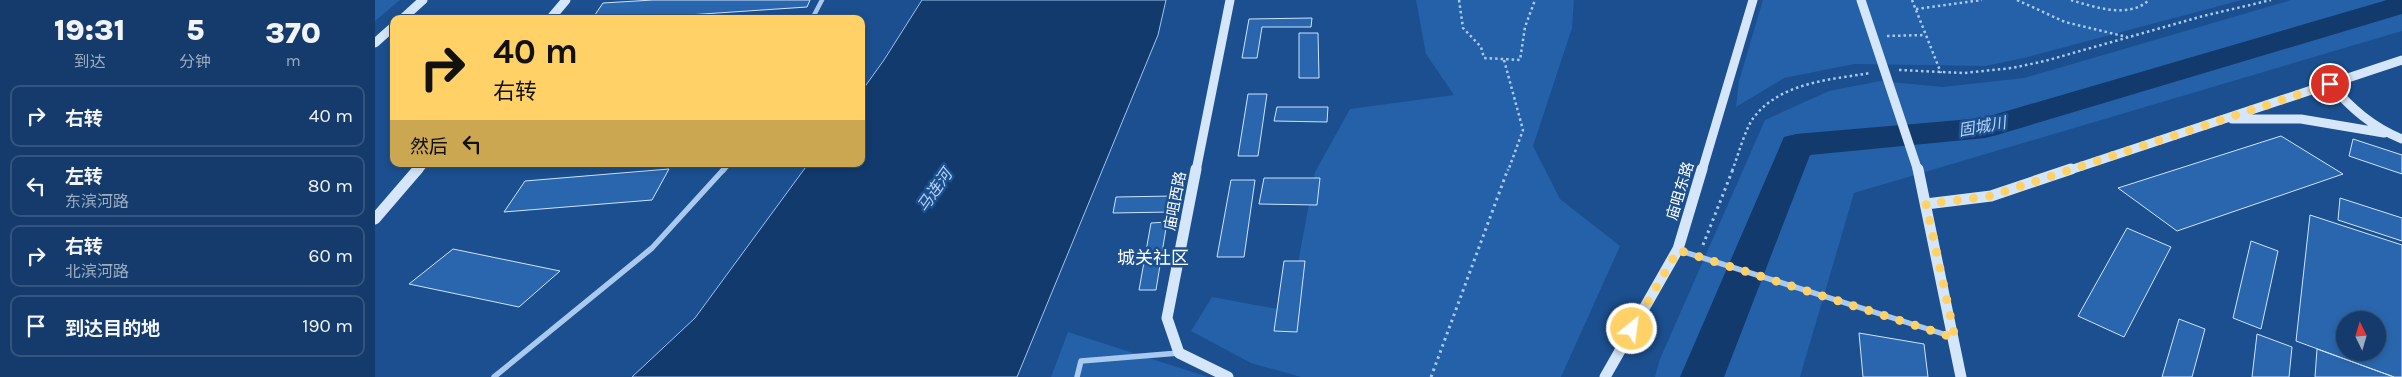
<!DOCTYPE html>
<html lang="zh">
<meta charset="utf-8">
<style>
:root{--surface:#143b6b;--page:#214673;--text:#f1f3f6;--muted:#9dadc1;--line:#33557e}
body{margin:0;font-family:Karla,"Noto Sans SC",sans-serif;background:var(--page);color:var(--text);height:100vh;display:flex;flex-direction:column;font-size:19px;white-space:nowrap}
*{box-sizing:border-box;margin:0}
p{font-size:16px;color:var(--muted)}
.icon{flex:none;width:28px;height:28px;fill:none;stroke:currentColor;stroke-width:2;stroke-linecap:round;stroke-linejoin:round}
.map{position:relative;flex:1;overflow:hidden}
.side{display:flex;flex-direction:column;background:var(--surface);width:375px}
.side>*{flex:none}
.guide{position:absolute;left:15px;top:15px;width:475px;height:152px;border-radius:10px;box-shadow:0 2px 8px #0003,0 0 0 1px var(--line);background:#ffd166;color:#111;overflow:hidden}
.needle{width:32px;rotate:355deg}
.controls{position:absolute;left:1961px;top:311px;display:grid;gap:10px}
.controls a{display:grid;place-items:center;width:50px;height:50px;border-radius:50%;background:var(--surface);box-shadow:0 2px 8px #0003,0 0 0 1px var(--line);font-size:25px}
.pin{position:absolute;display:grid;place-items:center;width:42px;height:42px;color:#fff;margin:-21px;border:2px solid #fff;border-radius:50%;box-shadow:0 1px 5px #0007}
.me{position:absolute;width:55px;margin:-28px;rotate:29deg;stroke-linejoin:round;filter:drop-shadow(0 0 4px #0008)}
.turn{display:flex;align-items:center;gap:18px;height:105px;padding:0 20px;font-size:22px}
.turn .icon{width:65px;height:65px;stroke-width:2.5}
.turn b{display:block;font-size:35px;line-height:42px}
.then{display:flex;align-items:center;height:48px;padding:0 20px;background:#0003;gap:10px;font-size:19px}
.eta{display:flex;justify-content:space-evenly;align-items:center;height:85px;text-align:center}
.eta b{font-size:30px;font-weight:800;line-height:35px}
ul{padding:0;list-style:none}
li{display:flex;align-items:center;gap:15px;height:62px;margin:0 10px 8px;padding:0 10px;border:2px solid var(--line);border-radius:10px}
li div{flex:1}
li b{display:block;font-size:19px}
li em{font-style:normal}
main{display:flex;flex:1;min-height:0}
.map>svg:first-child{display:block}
</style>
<main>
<section class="side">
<div class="eta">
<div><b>19:31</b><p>到达</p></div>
<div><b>5</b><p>分钟</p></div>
<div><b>370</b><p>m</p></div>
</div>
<ul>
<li><svg class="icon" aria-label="right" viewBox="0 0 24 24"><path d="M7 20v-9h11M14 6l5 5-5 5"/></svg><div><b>右转</b></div><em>40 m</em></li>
<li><svg class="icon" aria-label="left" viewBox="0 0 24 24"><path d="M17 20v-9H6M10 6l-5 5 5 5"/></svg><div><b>左转</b><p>东滨河路</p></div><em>80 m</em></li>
<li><svg class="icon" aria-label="right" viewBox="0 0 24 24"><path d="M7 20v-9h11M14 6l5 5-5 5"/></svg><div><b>右转</b><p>北滨河路</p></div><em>60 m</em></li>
<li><svg class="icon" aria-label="arrive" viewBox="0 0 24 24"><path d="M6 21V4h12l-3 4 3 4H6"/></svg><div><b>到达目的地</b></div><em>190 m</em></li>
</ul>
</section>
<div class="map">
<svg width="2027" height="377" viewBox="0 0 2027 377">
<rect width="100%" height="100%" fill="#1b4f8f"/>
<!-- green -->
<path fill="#2461a8" d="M0,0H25L0,21Z
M1041,0H1199L1197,28L1158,146L1185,199L1245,246L1186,377H926L876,363L816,331L837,297L914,311L940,172L975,109L1079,95L1051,54Z
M1388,0H1867L1649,58L1610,66L1479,64L1409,78L1361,107L1364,81Z
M1916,0H2027V31L1479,193L1425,377H1280L1285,359L1390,120L1454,91L1505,81L1568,87L1649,78Z
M693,332L833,377H676Z"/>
<!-- water -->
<path fill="#123a6d" stroke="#9cc4f0" d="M547,0H791L783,35L642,377H257L320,318L433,164H486V92L509,60Z"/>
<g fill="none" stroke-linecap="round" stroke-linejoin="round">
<!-- river -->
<path fill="#123a6d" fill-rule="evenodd" d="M2012,0H2027V14L1622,135L1610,138L1435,155L1349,377H1305L1409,137L1421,134L1608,118Z"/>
</g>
<!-- building -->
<path fill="#2a66ad" stroke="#cfe3fa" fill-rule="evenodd" d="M278,0H435L432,7L253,19H217L228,3Z
M937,18L936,27H887L882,58H867L874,19Z
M924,33H943L944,78H924Z
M873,94H892L883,156H863Z
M902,107H953L952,122L899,121Z
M1906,136L1968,174L1802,231L1743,188Z
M1978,139L2027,155V174L1974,156Z
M294,169L277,200L129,212L150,181Z
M889,178H945L942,205L884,204Z
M856,180H880L869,257H842Z
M798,196L796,212L738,213L741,197Z
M1965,198L2027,218V241L1963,220Z
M1935,215L2027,245V377H2019L1921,341ZM1970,320H2002V352H1970Z
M792,222L781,290H764L776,223Z
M1752,228L1796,247L1749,337L1703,316Z
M1876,241L1903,251L1886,329L1858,318Z
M78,249L185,271L144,307L34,284Z
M909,261H930L922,332L899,331Z
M1804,319L1830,329L1817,377H1787Z
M1484,333L1549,344L1553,377H1488Z
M1882,334L1917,347L1914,377H1877Z
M1942,349L2019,377H1940Z"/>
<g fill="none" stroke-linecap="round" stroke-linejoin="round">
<!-- path-far1 -->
<path stroke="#a9c9ee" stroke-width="2.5" stroke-dasharray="2.5 3" stroke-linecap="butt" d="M1084,0L1088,28L1106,47L1109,58L1145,60L1150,27L1160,0
M1537,0L1566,73
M1642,0L1690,22L1752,37
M1696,0C1719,7 1754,19 1774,0
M1541,9L1607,0
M1512,36L1550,35
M1129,60L1148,130L1133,171
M1524,70L1589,73L1637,68L1670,61L1828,16L1896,0
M1357,171C1363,156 1370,129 1379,117C1407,82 1454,80 1495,73"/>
<!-- path -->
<path stroke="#a9c9ee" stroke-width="3" stroke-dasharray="2.5 4" stroke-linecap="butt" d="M1328,245L1358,169
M1056,377L1133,169"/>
<!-- street-far1 -->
<path stroke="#a9c9ee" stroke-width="4.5" d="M437,19L447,0
M348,171L354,164"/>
<!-- street -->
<path stroke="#a9c9ee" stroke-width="5.5" d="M1303,250L1578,337
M119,377L277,248L349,169
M702,377L706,361L804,353"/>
<!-- secondary-far1 -->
<path stroke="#d6e6fa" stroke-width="9" d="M1486,0L1543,171
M27,19L48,0
M175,19L191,0
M0,43L19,26
M1955,84C1976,108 1997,127 2027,139
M1857,119H1926L2009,133
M42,171L48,164
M821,171L855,0
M1327,171L1378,0
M1692,171L2027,60"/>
<!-- secondary -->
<path stroke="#d6e6fa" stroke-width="11" d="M821,169L792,318L804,353L853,377
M1543,169L1586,377
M1551,204L1616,196L1696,169
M0,219L43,169
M1230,377L1303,249L1327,169"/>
</g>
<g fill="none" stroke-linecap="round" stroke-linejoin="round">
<!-- route -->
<path stroke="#ffd166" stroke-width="9" stroke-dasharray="0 16.2" d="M1257,329L1303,250L1580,338L1551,204L1616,196L1955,84"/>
</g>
<g text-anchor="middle" stroke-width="5" stroke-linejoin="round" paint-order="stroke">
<!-- street labels -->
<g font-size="15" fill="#fff" stroke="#1b4f8f">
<text transform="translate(1305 191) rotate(-73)" y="5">庙咀东路</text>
<text transform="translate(800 201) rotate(-79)" y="5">庙咀西路</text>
</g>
<!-- water labels -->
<g font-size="16" font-style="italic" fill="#b5d3f5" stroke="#1b4f8f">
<text transform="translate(1607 126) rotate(-10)" y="6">固城川</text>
<text transform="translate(559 190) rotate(-55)" y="6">马连河</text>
</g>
<!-- quarter labels -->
<g font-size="18" fill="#fff" stroke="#1b4f8f">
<text x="778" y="264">城关社区</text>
</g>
</g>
</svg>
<div class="controls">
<a><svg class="needle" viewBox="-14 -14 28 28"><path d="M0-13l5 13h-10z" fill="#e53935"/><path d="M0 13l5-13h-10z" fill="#9dadc1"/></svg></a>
</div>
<div class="pin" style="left:1955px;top:84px;background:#d93025"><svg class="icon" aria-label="arrive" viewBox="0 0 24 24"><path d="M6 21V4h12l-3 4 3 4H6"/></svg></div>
<svg class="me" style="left:1257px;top:329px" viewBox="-20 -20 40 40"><circle r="17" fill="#ffd166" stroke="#fff" stroke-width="3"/><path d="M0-11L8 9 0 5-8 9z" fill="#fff"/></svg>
<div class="guide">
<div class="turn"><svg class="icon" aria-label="right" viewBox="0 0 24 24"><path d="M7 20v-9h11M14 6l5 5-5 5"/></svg><div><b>40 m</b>右转</div></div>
<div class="then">然后<svg class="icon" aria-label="left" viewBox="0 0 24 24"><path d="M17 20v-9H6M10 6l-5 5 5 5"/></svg></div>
</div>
</div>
</main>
